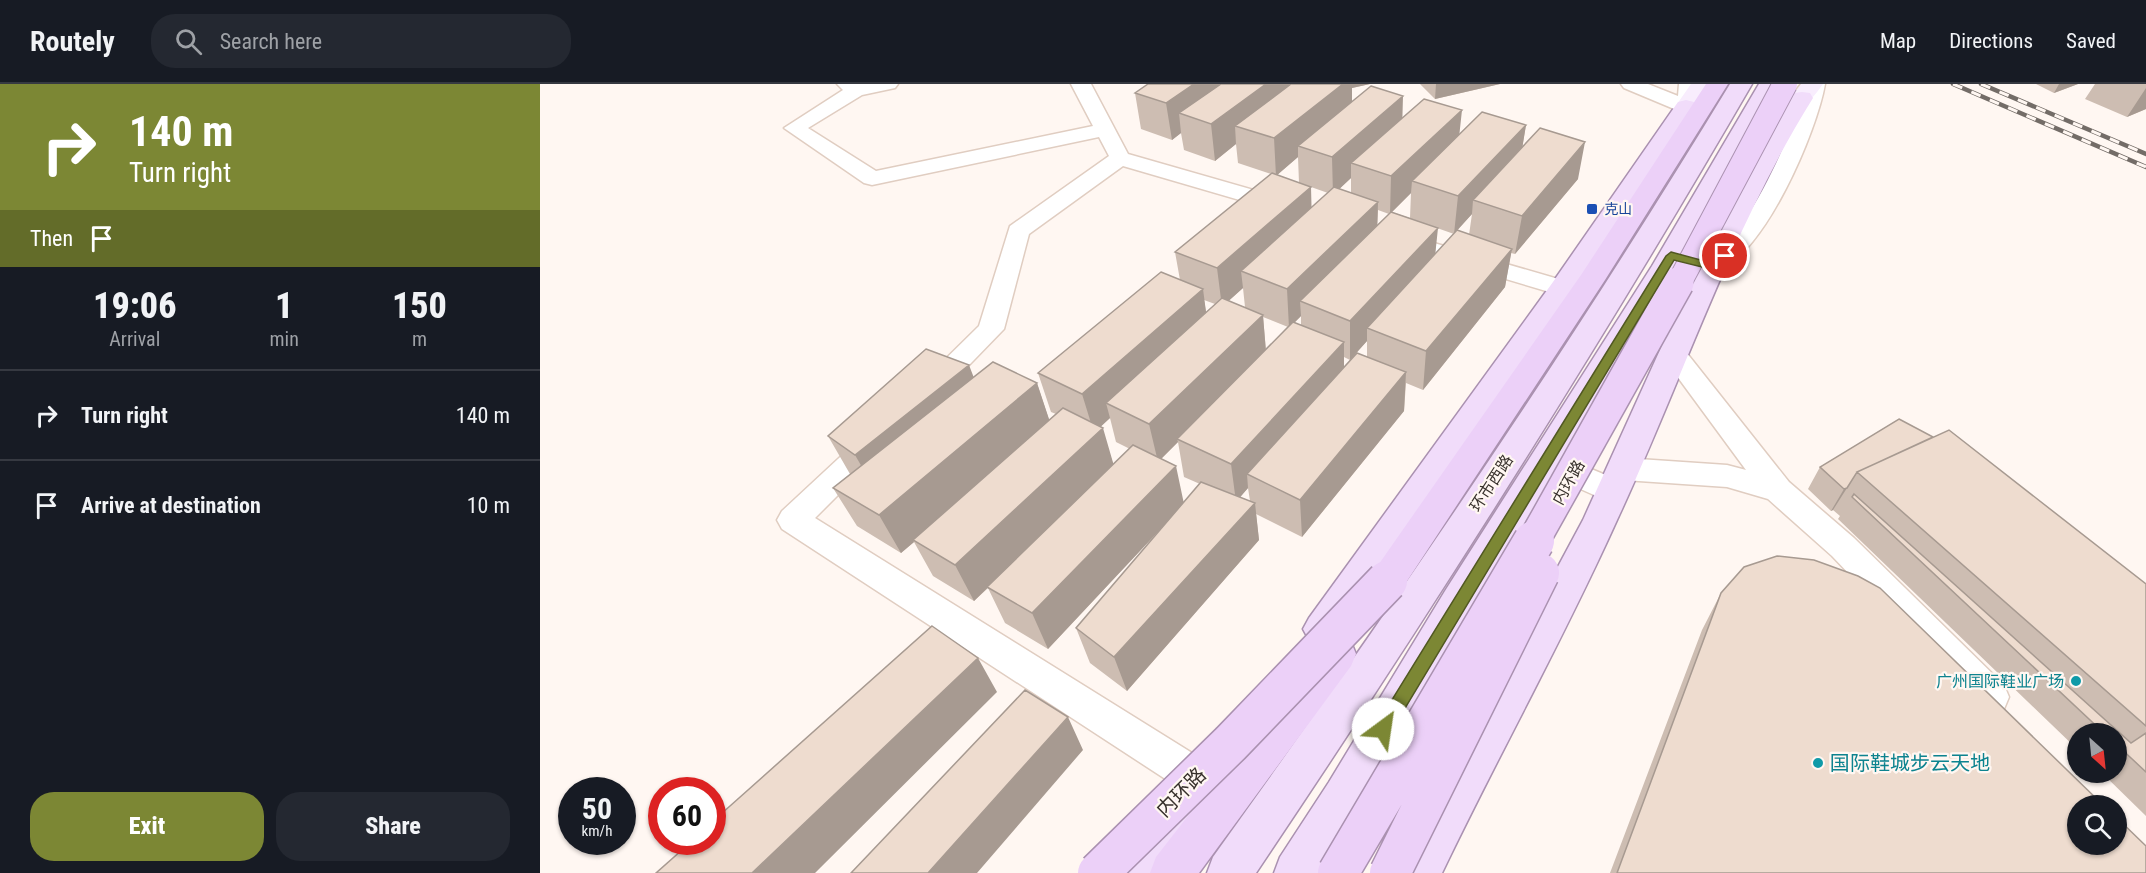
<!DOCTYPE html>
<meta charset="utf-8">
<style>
:root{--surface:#171b24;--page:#242831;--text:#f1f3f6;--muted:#9ea1a6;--line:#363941;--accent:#7c8734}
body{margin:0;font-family:"Roboto Condensed","Noto Sans SC",sans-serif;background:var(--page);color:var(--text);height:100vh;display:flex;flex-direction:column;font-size:22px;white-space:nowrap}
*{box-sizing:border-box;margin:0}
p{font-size:20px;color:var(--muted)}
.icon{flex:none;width:33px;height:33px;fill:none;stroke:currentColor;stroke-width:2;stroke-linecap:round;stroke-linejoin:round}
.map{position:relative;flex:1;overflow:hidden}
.side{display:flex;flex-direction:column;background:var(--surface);width:540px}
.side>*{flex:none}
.top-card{background:#7c8734;color:#fff;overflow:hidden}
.needle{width:39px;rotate:153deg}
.fabs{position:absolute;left:1527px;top:639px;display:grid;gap:12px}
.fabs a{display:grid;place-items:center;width:60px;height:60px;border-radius:50%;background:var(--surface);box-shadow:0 2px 4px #0004;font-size:30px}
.speed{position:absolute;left:18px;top:693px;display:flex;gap:12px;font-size:30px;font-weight:700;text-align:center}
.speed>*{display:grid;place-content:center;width:78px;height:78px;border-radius:50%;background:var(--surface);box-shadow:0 2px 4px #0004;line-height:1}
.speed small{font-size:15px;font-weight:400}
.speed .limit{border:9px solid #d22;background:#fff;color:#111}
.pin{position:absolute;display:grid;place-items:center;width:51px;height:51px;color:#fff;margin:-26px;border:3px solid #fff;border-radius:50%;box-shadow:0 2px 6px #0007}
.me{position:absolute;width:66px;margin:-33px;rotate:31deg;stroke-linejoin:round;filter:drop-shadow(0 0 4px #0008)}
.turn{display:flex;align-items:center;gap:21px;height:126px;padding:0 30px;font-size:27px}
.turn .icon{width:78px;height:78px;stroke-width:2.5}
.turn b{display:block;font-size:42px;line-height:51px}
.then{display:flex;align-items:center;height:57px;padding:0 30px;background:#0003;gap:12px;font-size:22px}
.eta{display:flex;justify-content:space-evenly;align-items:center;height:102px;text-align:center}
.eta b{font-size:36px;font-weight:800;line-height:42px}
.action{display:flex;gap:12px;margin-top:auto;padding:12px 30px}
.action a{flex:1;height:69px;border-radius:24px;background:var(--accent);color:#fff;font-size:24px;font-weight:800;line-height:69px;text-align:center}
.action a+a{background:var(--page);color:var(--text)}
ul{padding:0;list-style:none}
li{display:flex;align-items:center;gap:18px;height:90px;padding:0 30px;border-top:2px solid var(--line)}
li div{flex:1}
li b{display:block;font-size:22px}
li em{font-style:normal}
header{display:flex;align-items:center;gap:36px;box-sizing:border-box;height:84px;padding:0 30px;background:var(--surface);border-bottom:2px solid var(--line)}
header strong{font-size:28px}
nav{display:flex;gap:33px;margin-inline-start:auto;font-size:21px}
.search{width:420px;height:54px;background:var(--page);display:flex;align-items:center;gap:15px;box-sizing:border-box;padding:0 21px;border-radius:24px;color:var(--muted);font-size:22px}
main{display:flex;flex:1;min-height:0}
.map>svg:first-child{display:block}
</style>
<header>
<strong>Routely</strong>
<div class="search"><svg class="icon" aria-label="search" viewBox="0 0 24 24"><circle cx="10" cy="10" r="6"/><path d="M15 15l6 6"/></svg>Search here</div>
<nav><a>Map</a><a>Directions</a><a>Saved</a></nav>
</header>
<main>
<section class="side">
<div class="top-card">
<div class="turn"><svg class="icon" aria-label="right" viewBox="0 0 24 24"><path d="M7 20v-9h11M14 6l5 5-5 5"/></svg><div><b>140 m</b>Turn right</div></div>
<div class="then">Then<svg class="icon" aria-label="arrive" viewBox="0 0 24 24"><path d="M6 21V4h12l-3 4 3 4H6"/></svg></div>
</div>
<div class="eta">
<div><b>19:06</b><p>Arrival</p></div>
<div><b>1</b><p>min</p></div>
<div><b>150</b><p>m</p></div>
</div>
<ul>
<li><svg class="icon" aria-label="right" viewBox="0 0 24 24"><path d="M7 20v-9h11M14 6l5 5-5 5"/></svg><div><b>Turn right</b></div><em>140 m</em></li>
<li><svg class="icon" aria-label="arrive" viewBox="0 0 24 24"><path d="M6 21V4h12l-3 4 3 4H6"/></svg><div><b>Arrive at destination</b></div><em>10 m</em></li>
</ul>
<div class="action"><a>Exit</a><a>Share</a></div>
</section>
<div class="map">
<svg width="1606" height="789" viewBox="0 0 1606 789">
<rect width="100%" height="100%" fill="#fff7f2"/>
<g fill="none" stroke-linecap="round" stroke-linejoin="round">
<!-- minor casing -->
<g stroke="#e0cdc1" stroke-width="3">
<path id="minor" d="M297,0H358L355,4L322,11L268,44L336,87L553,42L531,0H551L588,70L752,117L755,122L752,127L744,129L583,82L489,150L464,245L400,311L390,314L380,311L376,304L439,242L470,142L569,72L559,53L332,101L324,99L244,44L303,6Z
M1081,0H1108L1138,12L1139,0H1159L1153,27H1139L1084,4Z
M1265,0H1285C1277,47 1224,172 1176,187C1167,190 1157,185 1149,183L1145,178L1149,173C1155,171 1161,174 1166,172C1205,163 1259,36 1265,0Z
M856,148L1032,199L1035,204L1032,209L1023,212L848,160L844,155L848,150Z
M1133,260L1142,263L1249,398L1314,454L1464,601L1469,613L1464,625L1451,629L1438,625L1292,472L1228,415L1187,403L1084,396L1073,393L1069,385L1073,377L1084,374L1187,381L1206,386L1120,269L1124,263Z
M336,345L346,349L350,356L346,363L275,434L681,687L686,700L681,713L667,719L653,713L242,445L237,436L242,427L326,349Z
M1010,368L1085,399L1089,407L1085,415L1074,419L1063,415L1000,387L995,379L1000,371Z"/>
</g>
<!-- secondary casing -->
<g stroke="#e0cdc1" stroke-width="3">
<path id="secondary" d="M1151,0H1173L1154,28H1138L1135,23Z
M1261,0H1283C1271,17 1247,45 1223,39L1220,34L1223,29L1254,9Z"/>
</g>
<!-- primary casing -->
<g stroke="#aa91b0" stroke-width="3">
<path id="primary" d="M1190,0H1212C1056,269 889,531 716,789H667L673,773C854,521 1029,265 1190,0Z
M1219,0H1241L1139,182L931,528L796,767L782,789H734L740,773L789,698L905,507L1112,182Z
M1262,8L1270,9L1273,14C1190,147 1143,295 1077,436C1023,556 959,670 902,789H857L889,723L1043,436L1173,149L1223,58L1251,14L1254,9Z
M1146,16L1154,18L1157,23L795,556L782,561L769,556L763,545L769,534L1013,198L1138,18Z
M658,691L673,697L679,712L673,727L624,789H574L580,773L643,697Z"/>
</g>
<!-- trunk casing -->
<g stroke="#aa91b0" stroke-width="3">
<path id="trunk" d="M1166,0H1188L1065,196L846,529L833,533L820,529L815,518L820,507L1041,191Z
M797,553L811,558L816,570L811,582L659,789H610L616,773L783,558Z"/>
</g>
<!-- minor -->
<use href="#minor" fill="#fff" fill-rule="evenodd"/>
<!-- secondary -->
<use href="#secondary" fill="#f8edfd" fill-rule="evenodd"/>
<!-- primary -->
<use href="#primary" fill="#f1dcfa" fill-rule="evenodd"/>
<!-- trunk -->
<use href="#trunk" fill="#ecd0f8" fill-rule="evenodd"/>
<!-- rail casing -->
<g stroke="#736c67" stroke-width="4.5">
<path id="rail" d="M1413,0L1606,83
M1441,0L1606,70"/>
</g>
<!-- rail -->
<use href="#rail" stroke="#fff7f2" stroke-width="3" stroke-dasharray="10" stroke-linecap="butt"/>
<!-- trunk-bridge-far2 casing -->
<g stroke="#aa91b0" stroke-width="26" stroke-linecap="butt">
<path id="trunk-bridge-far2" d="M1138,201L1245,0"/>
</g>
<!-- trunk-bridge-far1 casing -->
<g stroke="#aa91b0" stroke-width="34" stroke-linecap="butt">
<path id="trunk-bridge-far1" d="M993,458L1138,199"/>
</g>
<!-- trunk-bridge casing -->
<g stroke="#aa91b0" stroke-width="43" stroke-linecap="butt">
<path id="trunk-bridge" d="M558,789L691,659L847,497
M798,789L994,457
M850,789L999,489"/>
</g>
<!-- trunk-bridge-far2 -->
<use href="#trunk-bridge-far2" stroke="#ecd0f8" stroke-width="24"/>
<!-- trunk-bridge-far1 -->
<use href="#trunk-bridge-far1" stroke="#ecd0f8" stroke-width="31"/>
<!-- trunk-bridge -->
<use href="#trunk-bridge" stroke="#ecd0f8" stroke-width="40"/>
</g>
<!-- wall -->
<path fill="#cdbdb2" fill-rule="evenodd" d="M751,0H830L812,4V18L919,51L986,41L982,64L1038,95L975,170L971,169L965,203L883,306L866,299L864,327L762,453L716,430L719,456L587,607L550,579L536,544L629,436L508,565L465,539L448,504L434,517L393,492L374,458L361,469L317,442L293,404L310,390L288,352L434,293L497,299L509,336L516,330L511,328L498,289L640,196L635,168L731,90L698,79L696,60L675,77L644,66L641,49L632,56L601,45L595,9L750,1ZM758,73L759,99L737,91ZM811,94V109L799,105ZM771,103L788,109L771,124ZM871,109L870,134L852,128ZM838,126L849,130L837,141ZM932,130L929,151L917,146ZM897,144L914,150L895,170ZM703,204L705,223L688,217ZM664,216L675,220L666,228ZM761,232V241L754,239ZM723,233L748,243L726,266ZM827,257V272L804,283V273L810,276ZM570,334L576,358L590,365L573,380L561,342ZM638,358L644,393L660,400L644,419L621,375ZM708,404L710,417L700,413Z
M880,0H960L895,15Z
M1496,0H1538L1514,9Z
M1555,0H1606V25L1587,33L1545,15Z
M1359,335L1606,500V732L1561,688H1576V650H1538V666L1298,435L1300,432L1293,426L1291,427L1268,405L1280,383Z
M1181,509L1606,789H1070L1162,546Z"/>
<!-- shaded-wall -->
<path fill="#a79a91" d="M654,0H709L639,29L641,49L632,56L626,19Z
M726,0H750L751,19L695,42L696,60L675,77L671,40Z
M777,0H830L812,4V29L758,62V73L736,92L734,54Z
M896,0H960L895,15Z
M1519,0H1538L1514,9Z
M1606,4V25L1587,33Z
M863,12L862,48L811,79V94L793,111L792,73Z
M922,26L918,63L872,97L871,109L850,130L851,92Z
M986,41L980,78L933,116L932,130L914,150L918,112Z
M1045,58L1038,95L975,170L982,132Z
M771,103L772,141L701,187L703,204L682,223L677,184Z
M838,118L837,156L760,217L761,232L749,244L747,205Z
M898,144L894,182L827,244V257L810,276V237Z
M972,165L965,203L883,306L886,267Z
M663,205L668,243L566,319L570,334L554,349L542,310Z
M723,231L726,269L637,355L638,358L618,378L609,340Z
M804,258V297L707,390L708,404L696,418L691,380Z
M429,281L444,320L337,409L315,371Z
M866,288L864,327L762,453L760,416Z
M497,299L510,338L373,456L374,458L361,469L339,431Z
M563,344L574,382L434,517L415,481Z
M636,382L644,420L508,565L492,529Z
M1307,404L1293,426L1291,427L1304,405Z
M715,419L719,456L587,607L574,573Z
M438,574L457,608L275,789H212Z
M528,633L543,666L437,789H388Z"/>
<!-- building -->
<path fill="#eedccf" stroke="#a79a91" stroke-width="1.5" d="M608,0H654L626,19L595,9Z
M681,0H726L671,40L639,29Z
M751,0H803L734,54L695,42Z
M831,2L863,12L792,73L758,62Z
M884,15L922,26L851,92L811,79Z
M942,28L986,41L918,112L872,97Z
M1000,44L1045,58L982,132L933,116Z
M732,89L771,103L677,184L635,168Z
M794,103L838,118L747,205L701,187Z
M851,128L898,144L810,237L760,217Z
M917,146L972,165L886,267L827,244Z
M621,188L663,205L542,310L498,289Z
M682,214L723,231L609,340L566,319Z
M753,238L804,258L691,380L637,355Z
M386,265L429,281L315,371L288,352Z
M817,269L866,288L760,416L707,390Z
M453,278L497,299L339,431L293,404Z
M523,324L563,344L415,481L373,456Z
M1359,335L1393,353L1317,388L1307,404L1304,405L1280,383Z
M1409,346L1606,500V642L1317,388Z
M593,361L636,382L492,529L447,503Z
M661,398L715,419L574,573L536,544Z
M1314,410L1591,659L1606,649V688L1576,660V650H1565L1312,413Z
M1237,472L1274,476L1318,492L1340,504L1564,722H1538V760H1576V733L1606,762V789H1077L1181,509L1204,483Z
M392,542L438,574L212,789H116L151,758H172V738Z
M485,606L528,633L388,789H311Z"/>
<!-- route -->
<path fill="#7c8734" stroke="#515822" stroke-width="1.5" d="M1131,168L1168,178L1185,169L1191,172L1170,185L1134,176L849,651L843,653L837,651L835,645L837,640L1126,172Z"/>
<!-- markers -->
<rect fill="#1a4fb4" stroke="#fff7f2" stroke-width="2" x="1046" y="119" width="12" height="12" rx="3"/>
<g fill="#0f9aa8" stroke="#fff7f2" stroke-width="2">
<circle cx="1536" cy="597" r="6"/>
<circle cx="1278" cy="679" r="6"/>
</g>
<g text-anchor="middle" stroke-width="4.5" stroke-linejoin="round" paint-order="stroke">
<!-- far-transit labels -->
<g font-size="14" fill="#164399" stroke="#fff7f2" text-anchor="start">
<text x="1064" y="130">克山</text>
</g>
<!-- street labels -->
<g font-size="16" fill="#38312c" stroke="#fff7f2">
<text transform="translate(1028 398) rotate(-61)" y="6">内环路</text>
<text transform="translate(951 399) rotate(-57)" y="6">环市西路</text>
</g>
<!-- culture labels -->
<g font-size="16" fill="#0d838f" stroke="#fff7f2" text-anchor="end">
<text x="1524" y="603">广州国际鞋业广场</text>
</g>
<!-- near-culture labels -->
<g font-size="20" fill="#0d838f" stroke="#fff7f2" text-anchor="start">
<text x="1290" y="686">国际鞋城步云天地</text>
</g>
<!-- near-street labels -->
<g font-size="20" fill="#38312c" stroke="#fff7f2">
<text transform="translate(641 708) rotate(-45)" y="7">内环路</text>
</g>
</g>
</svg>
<div class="fabs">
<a><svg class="needle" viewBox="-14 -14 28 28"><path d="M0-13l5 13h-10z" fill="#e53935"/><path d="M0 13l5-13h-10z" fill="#9ea1a6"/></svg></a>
<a><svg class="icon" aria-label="search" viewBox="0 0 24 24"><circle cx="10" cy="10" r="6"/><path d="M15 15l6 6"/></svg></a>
</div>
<div class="speed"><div>50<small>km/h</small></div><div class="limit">60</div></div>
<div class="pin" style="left:1185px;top:172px;background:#d93025"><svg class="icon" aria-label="arrive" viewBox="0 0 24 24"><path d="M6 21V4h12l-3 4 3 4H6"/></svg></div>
<svg class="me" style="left:843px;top:645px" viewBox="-20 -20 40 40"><circle r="19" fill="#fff"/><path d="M0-13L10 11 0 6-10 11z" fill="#7c8734"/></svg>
</div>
</main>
